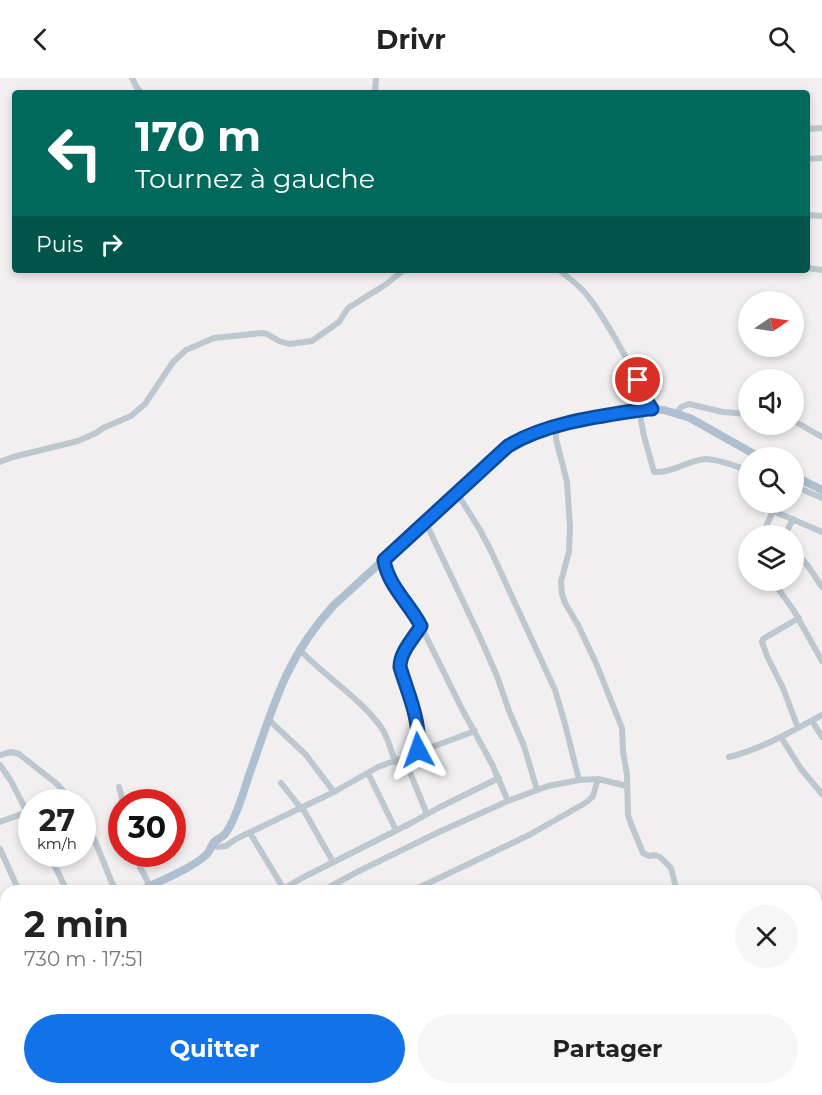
<!DOCTYPE html>
<html lang="fr">
<meta charset="utf-8">
<style>
:root{--surface:#fff;--page:#f6f6f6;--text:#222;--muted:#767676;--accent:#1172ea}
body{margin:0;font-family:Montserrat,sans-serif;background:var(--page);color:var(--text);height:100vh;display:flex;flex-direction:column;font-size:22px;white-space:nowrap}
*{box-sizing:border-box;margin:0}
p{font-size:20px;color:var(--muted)}
.icon{flex:none;width:33px;height:33px;fill:none;stroke:currentColor;stroke-width:2;stroke-linecap:round;stroke-linejoin:round}
.map{position:relative;flex:1;overflow:hidden}
.panel{position:absolute;left:0px;top:807px;width:822px;height:210px;display:flex;flex-direction:column;background:var(--surface);border-radius:18px 18px 0 0;box-shadow:0 3px 9px #0003}
.panel>*{flex:none}
.banner{position:absolute;left:12px;top:12px;width:798px;height:183px;border-radius:6px;box-shadow:0 3px 9px #0003;background:#00695c;color:#fff;overflow:hidden}
.needle{width:39px;rotate:77deg}
.controls{position:absolute;left:738px;top:213px;display:grid;gap:12px}
.controls a{display:grid;place-items:center;width:66px;height:66px;border-radius:50%;background:var(--surface);box-shadow:0 3px 9px #0003;font-size:30px}
.speed{position:absolute;left:18px;top:711px;display:flex;gap:12px;font-size:30px;font-weight:700;text-align:center}
.speed>*{display:grid;place-content:center;width:78px;height:78px;border-radius:50%;background:var(--surface);box-shadow:0 3px 9px #0003;line-height:1}
.speed small{font-size:15px;font-weight:400}
.speed .limit{border:9px solid #d22;background:#fff;color:#111}
.pin{position:absolute;display:grid;place-items:center;width:51px;height:51px;color:#fff;margin:-26px;border:3px solid #fff;border-radius:50%;box-shadow:0 2px 6px #0007}
.me{position:absolute;width:66px;margin:-33px;rotate:356deg;stroke-linejoin:round;filter:drop-shadow(0 0 4px #0008)}
.turn{display:flex;align-items:center;gap:21px;height:126px;padding:0 24px;font-size:27px}
.turn .icon{width:78px;height:78px;stroke-width:2.5}
.turn b{display:block;font-size:42px;line-height:51px}
.then{display:flex;align-items:center;height:57px;padding:0 24px;background:#0003;gap:12px;font-size:22px}
.round{display:grid;place-items:center;flex:none;width:63px;height:63px;border-radius:32px;background:var(--page)}
.overview{display:flex;align-items:center;justify-content:space-between;height:102px;padding:0 24px}
h1{font-size:36px;font-weight:700;line-height:45px}
.action{display:flex;gap:12px;margin-top:auto;padding:12px 24px}
.action a{flex:1;height:69px;border-radius:36px;background:var(--accent);color:#fff;font-size:24px;font-weight:700;line-height:69px;text-align:center}
.action a+a{background:var(--page);color:var(--text)}
header{display:flex;justify-content:space-between;align-items:center;height:78px;padding:0 24px;background:var(--surface);font-size:27px;font-weight:700}
.map>svg:first-child{display:block}
</style>
<header><svg class="icon" aria-label="back" viewBox="0 0 24 24"><path d="M15 5l-7 7 7 7"/></svg>Drivr<svg class="icon" aria-label="search" viewBox="0 0 24 24"><circle cx="10" cy="10" r="6"/><path d="M15 15l6 6"/></svg></header>
<div class="map">
<svg width="822" height="1017" viewBox="0 0 822 1017">
<rect width="100%" height="100%" fill="#f2eff0"/>
<g fill="none" stroke-linecap="round" stroke-linejoin="round">
<!-- minor -->
<path stroke="#bdc7cf" stroke-width="6" d="M132,0L137,10L142,15
M375,15L376,0
M807,51L822,50
M807,81L822,80
M807,137L822,138
M807,190L822,192
M559,192C569,200 579,207 587,217C606,241 621,271 636,298C642,309 645,321 652,331
M639,332L644,358L654,394C673,395 688,382 706,381C720,381 735,389 748,392
M677,335L681,329L689,326L723,334L748,336
M794,343L822,359
M556,349V361L567,404L570,449L569,474L561,503L562,516L565,525L578,547L596,585L622,650L623,673L627,697L628,737L631,746L643,775L649,778L654,777L660,779L671,790L677,813
M0,384L13,379L78,363L96,355L103,350L131,338L145,326L173,284L186,272L214,260L262,255L267,256L279,263L289,266L312,263L339,244L348,230L385,207L404,192
M794,408L822,420
M457,415L480,452L491,473L555,612L565,646L579,702
M773,433L822,454
M425,443L479,557L497,598L509,633L524,668L537,712
M762,458L777,424
M787,458L788,451L793,441
M794,472L808,488L822,509
M384,482L385,491L389,500L404,523L417,540L462,631L492,686L508,723
M772,502L794,533L822,583
M299,571C324,598 360,620 381,649C388,659 391,672 395,684
M268,641L306,677L334,714
M812,643L822,659
M798,650L783,610L767,578L762,564L763,561L799,540
M781,659L801,691L822,716
M416,674C426,655 406,610 400,589C401,574 413,561 421,548
M0,677L11,674L19,676L57,706L73,724
M729,679C762,671 792,653 822,637
M404,680L427,736
M0,687L11,703L32,744
M368,695L396,752
M281,705L300,729H302L333,784
M119,709L123,724
M82,739L95,763L112,805L118,813
M0,744L27,734
M250,755L285,813
M214,765L217,769L226,768L236,761L334,714L378,689L475,653
M82,767L95,763
M0,771L19,813
M49,776L67,813
M136,776L140,789L150,808
M280,813L300,801L413,744L440,729L499,700
M322,813L359,793L439,754L508,723L548,708L579,702L598,701L627,708
M412,813L529,757L587,724L593,718L598,701
M816,823L822,822
M0,956L6,951
M22,1011V1017
M616,1011L617,1017
M652,1011L654,1017
M691,1011L692,1017
M727,1011L728,1017"/>
<!-- major -->
<path stroke="#aebfcf" stroke-width="8" d="M794,398L822,412
M139,813C159,803 192,791 207,776C210,773 211,768 214,764C217,761 222,760 225,756C235,744 244,713 249,697C273,631 284,581 334,527L508,368L530,356L541,352L604,338L647,331L664,332L690,340L761,380
M0,878L6,876"/>
</g>
<g fill="none" stroke-linecap="round" stroke-linejoin="round">
<!-- route casing -->
<g stroke="#0b4a98" stroke-width="15">
<path id="route" d="M418,672C421,643 408,616 400,589C400,574 413,561 421,548C410,526 388,508 384,482L508,368C547,344 602,338 647,331H652L646,322L638,302"/>
</g>
<!-- route -->
<use href="#route" stroke="#1172ea" stroke-width="10"/>
</g>
</svg>
<div class="controls">
<a><svg class="needle" viewBox="-14 -14 28 28"><path d="M0-13l5 13h-10z" fill="#e53935"/><path d="M0 13l5-13h-10z" fill="#767676"/></svg></a>
<a><svg class="icon" aria-label="sound" viewBox="0 0 24 24"><path d="M4 9h4l5-4v14l-5-4H4zM17 9q2 3 0 6"/></svg></a>
<a><svg class="icon" aria-label="search" viewBox="0 0 24 24"><circle cx="10" cy="10" r="6"/><path d="M15 15l6 6"/></svg></a>
<a><svg class="icon" aria-label="layers" viewBox="0 0 24 24"><path d="M12 4l9 5-9 5-9-5zM3 14l9 5 9-5"/></svg></a>
</div>
<div class="speed"><div>27<small>km/h</small></div><div class="limit">30</div></div>
<div class="pin" style="left:638px;top:302px;background:#d93025"><svg class="icon" aria-label="arrive" viewBox="0 0 24 24"><path d="M6 21V4h12l-3 4 3 4H6"/></svg></div>
<svg class="me" style="left:418px;top:672px" viewBox="-20 -20 40 40"><path d="M0-17L14 15 0 8-14 15z" fill="#1172ea" stroke="#fff" stroke-width="4"/></svg>
<div class="banner">
<div class="turn"><svg class="icon" aria-label="left" viewBox="0 0 24 24"><path d="M17 20v-9H6M10 6l-5 5 5 5"/></svg><div><b>170 m</b>Tournez à gauche</div></div>
<div class="then">Puis<svg class="icon" aria-label="right" viewBox="0 0 24 24"><path d="M7 20v-9h11M14 6l5 5-5 5"/></svg></div>
</div>
<section class="panel">
<div class="overview"><div><h1>2 min</h1><p>730 m · 17:51</p></div><a class="round"><svg class="icon" aria-label="close" viewBox="0 0 24 24"><path d="M6 6l12 12M18 6L6 18"/></svg></a></div>
<div class="action"><a>Quitter</a><a>Partager</a></div>
</section>
</div>
